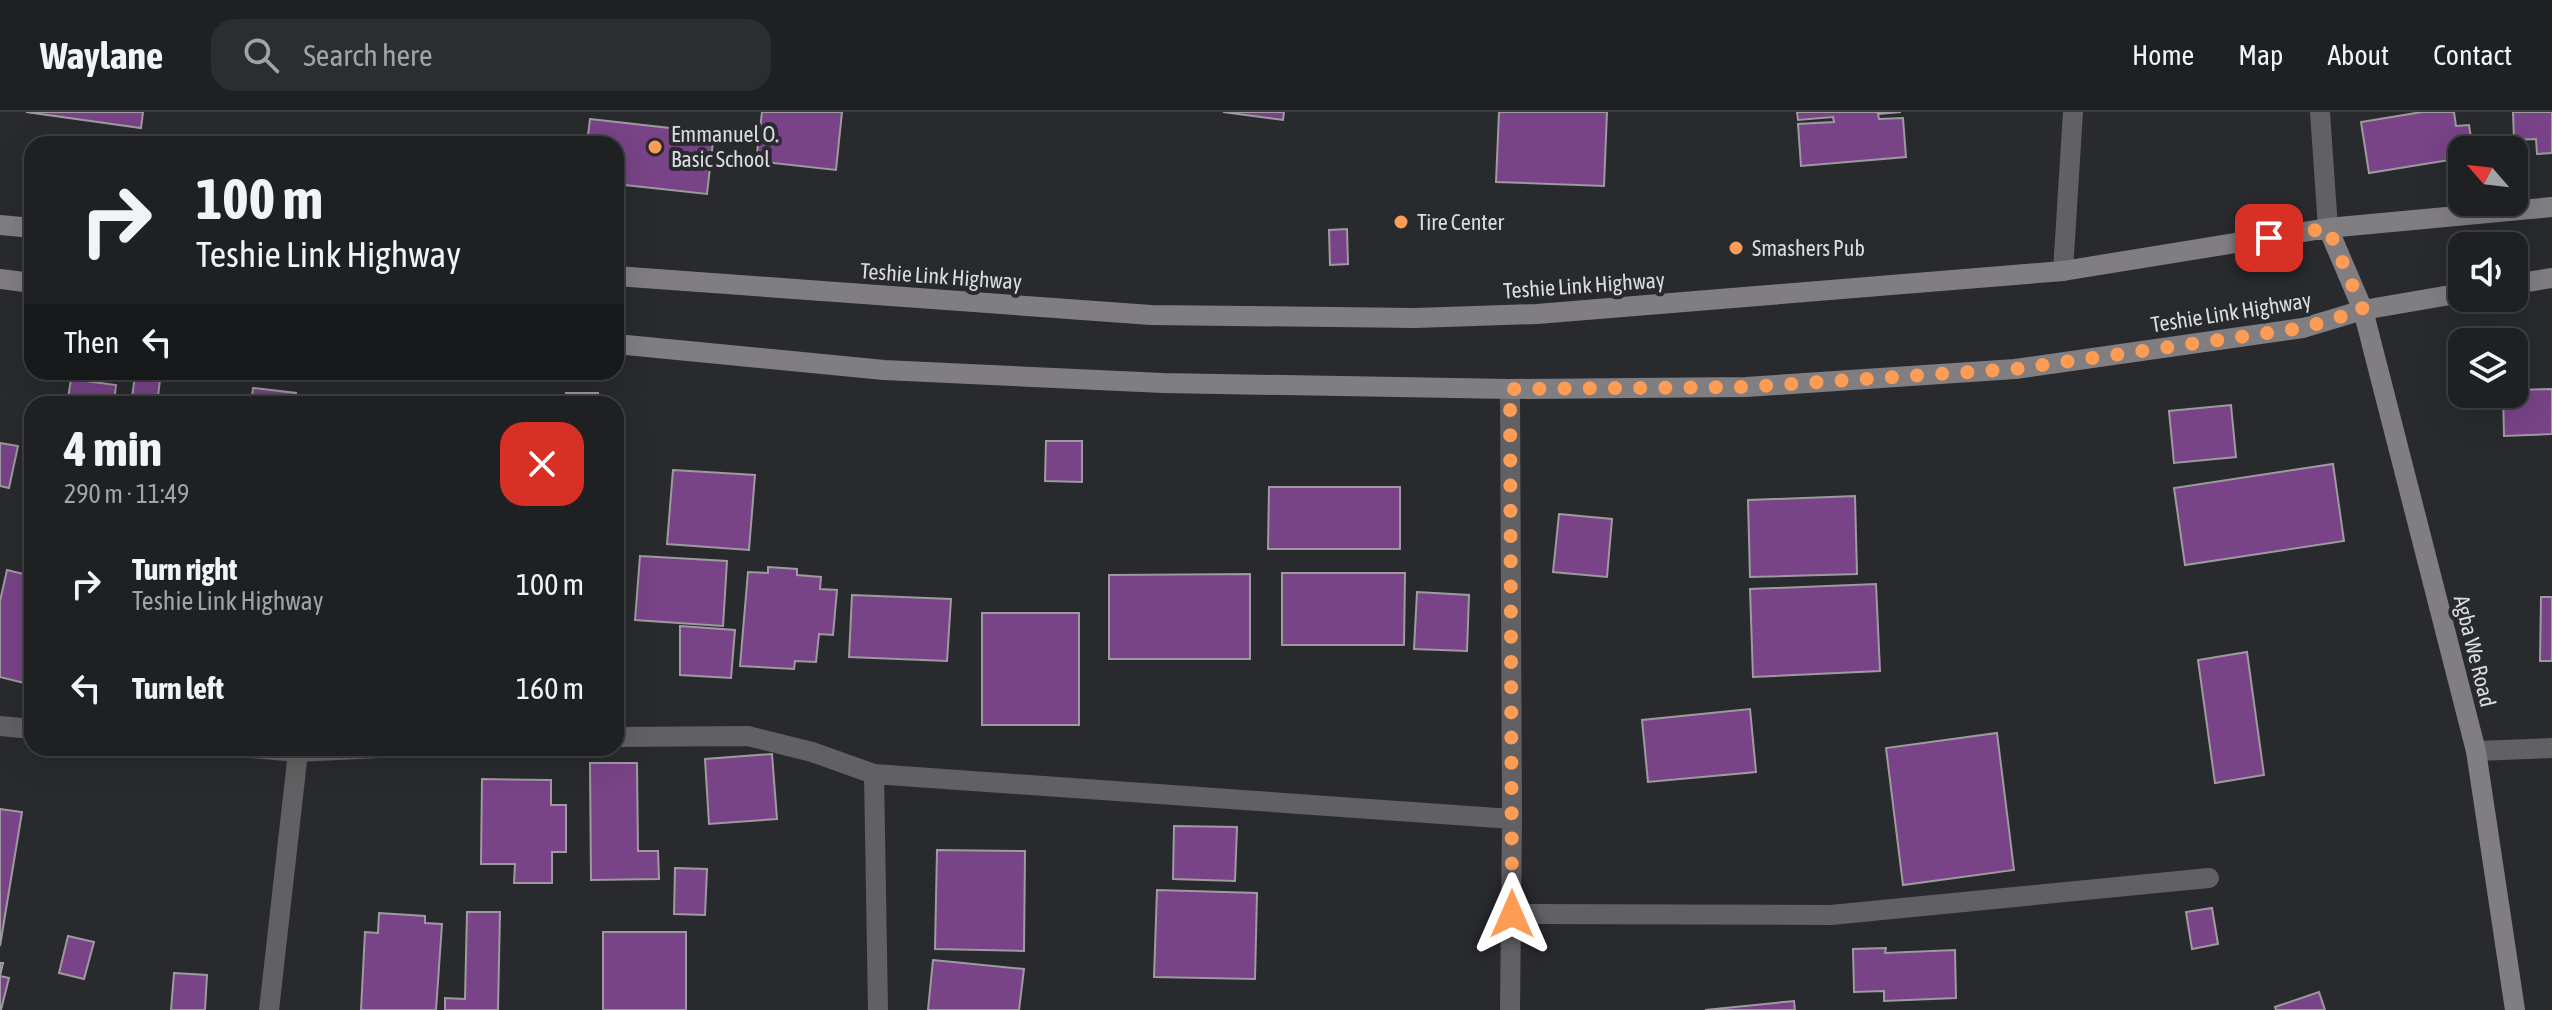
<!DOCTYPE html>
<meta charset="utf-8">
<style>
:root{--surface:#1e2022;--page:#2b2d2f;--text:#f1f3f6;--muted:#a1a3a5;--line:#3c3e40}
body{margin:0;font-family:"Asap Condensed",sans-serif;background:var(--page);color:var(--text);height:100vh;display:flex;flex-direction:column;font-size:30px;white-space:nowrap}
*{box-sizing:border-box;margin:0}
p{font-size:26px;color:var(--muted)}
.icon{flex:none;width:44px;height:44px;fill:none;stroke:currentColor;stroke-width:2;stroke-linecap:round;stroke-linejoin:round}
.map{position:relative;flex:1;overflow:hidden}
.side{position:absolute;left:24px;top:284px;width:600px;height:360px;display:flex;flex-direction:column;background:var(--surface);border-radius:24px;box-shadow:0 8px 32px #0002,0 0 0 2px var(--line)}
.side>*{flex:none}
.hud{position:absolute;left:24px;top:24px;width:600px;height:244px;border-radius:24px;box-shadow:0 8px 32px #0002,0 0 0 2px var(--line);background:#1e2022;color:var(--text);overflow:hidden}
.needle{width:52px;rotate:298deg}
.fabs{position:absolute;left:2448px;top:24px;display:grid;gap:16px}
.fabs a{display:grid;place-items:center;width:80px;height:80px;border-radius:16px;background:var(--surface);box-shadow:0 8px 32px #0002,0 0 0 2px var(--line);font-size:40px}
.pin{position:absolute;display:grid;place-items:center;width:68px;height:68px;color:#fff;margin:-34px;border-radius:16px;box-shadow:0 4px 12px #0006}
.me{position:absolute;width:88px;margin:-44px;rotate:0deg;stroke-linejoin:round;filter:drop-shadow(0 0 6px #0008)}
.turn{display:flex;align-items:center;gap:28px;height:168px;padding:0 40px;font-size:36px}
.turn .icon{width:104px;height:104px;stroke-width:2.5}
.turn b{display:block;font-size:56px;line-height:68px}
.then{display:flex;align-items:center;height:76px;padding:0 40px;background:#0003;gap:16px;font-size:30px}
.round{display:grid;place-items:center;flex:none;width:84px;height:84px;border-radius:24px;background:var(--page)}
.headline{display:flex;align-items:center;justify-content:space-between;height:136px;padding:0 40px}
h1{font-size:48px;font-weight:700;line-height:60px}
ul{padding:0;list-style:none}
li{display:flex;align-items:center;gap:24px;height:104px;padding:0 40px}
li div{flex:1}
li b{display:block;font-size:30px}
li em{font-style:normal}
header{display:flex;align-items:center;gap:48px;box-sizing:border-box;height:112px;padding:0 40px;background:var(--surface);border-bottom:2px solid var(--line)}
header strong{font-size:38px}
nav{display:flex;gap:44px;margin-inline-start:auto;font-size:28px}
.search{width:560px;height:72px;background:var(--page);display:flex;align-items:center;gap:20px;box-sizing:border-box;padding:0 28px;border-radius:24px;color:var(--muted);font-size:30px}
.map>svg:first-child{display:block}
</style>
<header>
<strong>Waylane</strong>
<div class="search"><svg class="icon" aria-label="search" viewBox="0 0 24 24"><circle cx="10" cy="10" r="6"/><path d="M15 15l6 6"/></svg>Search here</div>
<nav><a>Home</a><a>Map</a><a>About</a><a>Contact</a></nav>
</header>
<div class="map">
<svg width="2552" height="898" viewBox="0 0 2552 898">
<rect width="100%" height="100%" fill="#282a2e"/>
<!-- building -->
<path fill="#784387" stroke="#9e9a9f" stroke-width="2" d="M26,0H143L141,16Z
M762,0H842L836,58L756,49Z
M1223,0H1284L1283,8Z
M1499,0H1607L1604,74L1496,70Z
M1797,0H1901L1878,2L1879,7L1903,6L1906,45L1801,54L1798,12L1834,10L1833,5L1798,8Z
M2422,0H2454L2456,14L2469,13L2473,38H2462V46L2369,61L2361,10Z
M2513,0H2552V41L2537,42L2536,27L2514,28Z
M590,7L714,21L707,82L616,72V32H587Z
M1347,117L1348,152L1330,153L1329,118Z
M135,264L160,268L157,292H131Z
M71,267L116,273L114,292H67Z
M253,276L296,281L295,292H251Z
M2552,277V322L2504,324L2503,282H2514V278Z
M566,281H598V292H566Z
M444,285H512V292H445Z
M2231,293L2236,345L2174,351L2169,299Z
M1046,329H1082V370L1045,369Z
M0,331L18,334L9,376L0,374Z
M2333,352L2344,429L2185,453L2174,376Z
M673,358L755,363L749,438L667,432Z
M1269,375H1400V437H1268Z
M1855,384L1857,462L1750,465L1748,388Z
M1559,402L1612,407L1607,465L1553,460Z
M640,444L727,449L723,514L635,508Z
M768,455L797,457V463L821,465L820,477L837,478L833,523L819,522L816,550L795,549L794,557L740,554L748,460L768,461Z
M7,458L32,464V573L0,565V489Z
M1282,461H1405L1404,533H1282Z
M1250,462V547H1109V463Z
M1876,472L1880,559L1753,565L1750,477Z
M1417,480L1469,483L1467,539L1414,537Z
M852,483L951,487L947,549L849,545Z
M2541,485H2552V549H2540Z
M982,501H1079V613H982Z
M680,514L735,518L731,566L680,563Z
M2247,540L2264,663L2215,671L2198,548Z
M1750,597L1756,660L1648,670L1642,608Z
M1997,621L2014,758L1903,773L1886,636Z
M772,642L777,707L709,712L705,647Z
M590,651H637L638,739H658L659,767L591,768Z
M482,667L551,668V693H566V740H552V771H514L515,752H481Z
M0,697L22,700L0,834Z
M1174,714L1237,715L1235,769L1173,767Z
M937,738L1025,739L1024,839L935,837Z
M675,756L707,757L705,803L674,802Z
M1157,778L1257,781L1255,867L1154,865Z
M2212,796L2218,832L2192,837L2186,800Z
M467,800H500L498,898H445V886L465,887Z
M379,801L425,804V811L442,812L436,898H361L365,820L378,821Z
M603,820H686V898H603Z
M68,824L94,830L84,867L59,861Z
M1886,836L1885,841L1955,838L1956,886L1884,889V879L1854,880L1853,837Z
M933,848L1024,857L1019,898H928Z
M0,851H3L0,864L9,866L1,898H0Z
M174,861L207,863L205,898H171Z
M2319,880L2325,898H2276L2275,895Z
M1794,889L1795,898H1705Z"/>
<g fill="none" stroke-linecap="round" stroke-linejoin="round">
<!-- service -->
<path stroke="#616062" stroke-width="20" d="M2063,159L2073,0"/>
<!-- minor -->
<path stroke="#616062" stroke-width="20" d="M2320,0L2328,116
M1510,277L1512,707L1510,898
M0,614L32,617
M616,625L748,624L812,640L874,662L1512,707
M251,636L298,640
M2476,639L2552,636
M874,662L878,898
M1512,802L1831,803L2209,766
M269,898L298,640L379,636"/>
<!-- secondary -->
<path stroke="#807e81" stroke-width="20" d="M0,113L32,116
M2328,116L2363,198L2476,639L2515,898
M616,164L1151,203L1415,206L1537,202L2063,159L2328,116L2552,95
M0,167L32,171
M2514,172L2552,166
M616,232L884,258L1163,271L1510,277L1746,275L2015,257L2303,216L2363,198L2462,181"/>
</g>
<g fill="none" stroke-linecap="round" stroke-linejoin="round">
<!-- route -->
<path stroke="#fd9c55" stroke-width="14" stroke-dasharray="0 25.2" d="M1512,802L1510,277L1746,275L2015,257L2303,216L2363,198L2328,116L2269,126"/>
</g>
<!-- markers -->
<g fill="#fd9c55" stroke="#282a2e" stroke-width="3">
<circle cx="655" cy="35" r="8"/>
<circle cx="1401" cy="110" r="8"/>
<circle cx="1736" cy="136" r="8"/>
</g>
<g text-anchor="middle" stroke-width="8" stroke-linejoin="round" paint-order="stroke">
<!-- poi labels -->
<g font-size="22" fill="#dbdcdf" stroke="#282a2e" text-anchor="start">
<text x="671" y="30">Emmanuel O.<tspan x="671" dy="25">Basic School</tspan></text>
<text x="1417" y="118">Tire Center</text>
<text x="1752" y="144">Smashers Pub</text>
</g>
<!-- street labels -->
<g font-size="22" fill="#dbdcdf" stroke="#282a2e">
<text transform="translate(941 164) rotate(4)" y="8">Teshie Link Highway</text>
<text transform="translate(1584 173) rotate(-4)" y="8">Teshie Link Highway</text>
<text transform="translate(2231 200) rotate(-9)" y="8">Teshie Link Highway</text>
<text transform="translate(2475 539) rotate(76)" y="8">Agba We Road</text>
</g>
</g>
</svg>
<div class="fabs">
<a><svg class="needle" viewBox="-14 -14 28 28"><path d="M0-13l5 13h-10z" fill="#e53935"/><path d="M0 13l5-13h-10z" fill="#a1a3a5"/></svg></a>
<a><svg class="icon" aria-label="sound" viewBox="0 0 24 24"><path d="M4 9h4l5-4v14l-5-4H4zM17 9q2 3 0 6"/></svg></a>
<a><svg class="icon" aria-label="layers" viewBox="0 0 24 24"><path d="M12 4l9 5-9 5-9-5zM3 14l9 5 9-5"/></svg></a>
</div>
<div class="pin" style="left:2269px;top:126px;background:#d93025"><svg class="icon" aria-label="arrive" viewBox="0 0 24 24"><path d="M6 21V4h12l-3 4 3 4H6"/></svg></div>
<svg class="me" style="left:1512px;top:802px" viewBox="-20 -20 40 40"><path d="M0-17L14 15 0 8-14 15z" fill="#fd9c55" stroke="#fff" stroke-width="4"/></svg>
<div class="hud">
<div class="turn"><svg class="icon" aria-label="right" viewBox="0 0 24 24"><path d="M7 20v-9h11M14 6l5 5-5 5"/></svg><div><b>100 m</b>Teshie Link Highway</div></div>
<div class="then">Then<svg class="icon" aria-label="left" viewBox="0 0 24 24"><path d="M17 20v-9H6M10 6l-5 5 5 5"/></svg></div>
</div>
<section class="side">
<div class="headline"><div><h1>4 min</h1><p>290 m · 11:49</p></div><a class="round" style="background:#d93025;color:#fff"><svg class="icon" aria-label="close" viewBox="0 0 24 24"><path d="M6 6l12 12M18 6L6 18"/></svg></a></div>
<ul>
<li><svg class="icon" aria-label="right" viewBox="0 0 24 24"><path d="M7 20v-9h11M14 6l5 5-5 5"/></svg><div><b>Turn right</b><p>Teshie Link Highway</p></div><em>100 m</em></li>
<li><svg class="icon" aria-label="left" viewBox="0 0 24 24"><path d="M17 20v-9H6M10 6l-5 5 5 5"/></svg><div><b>Turn left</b></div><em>160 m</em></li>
</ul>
</section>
</div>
